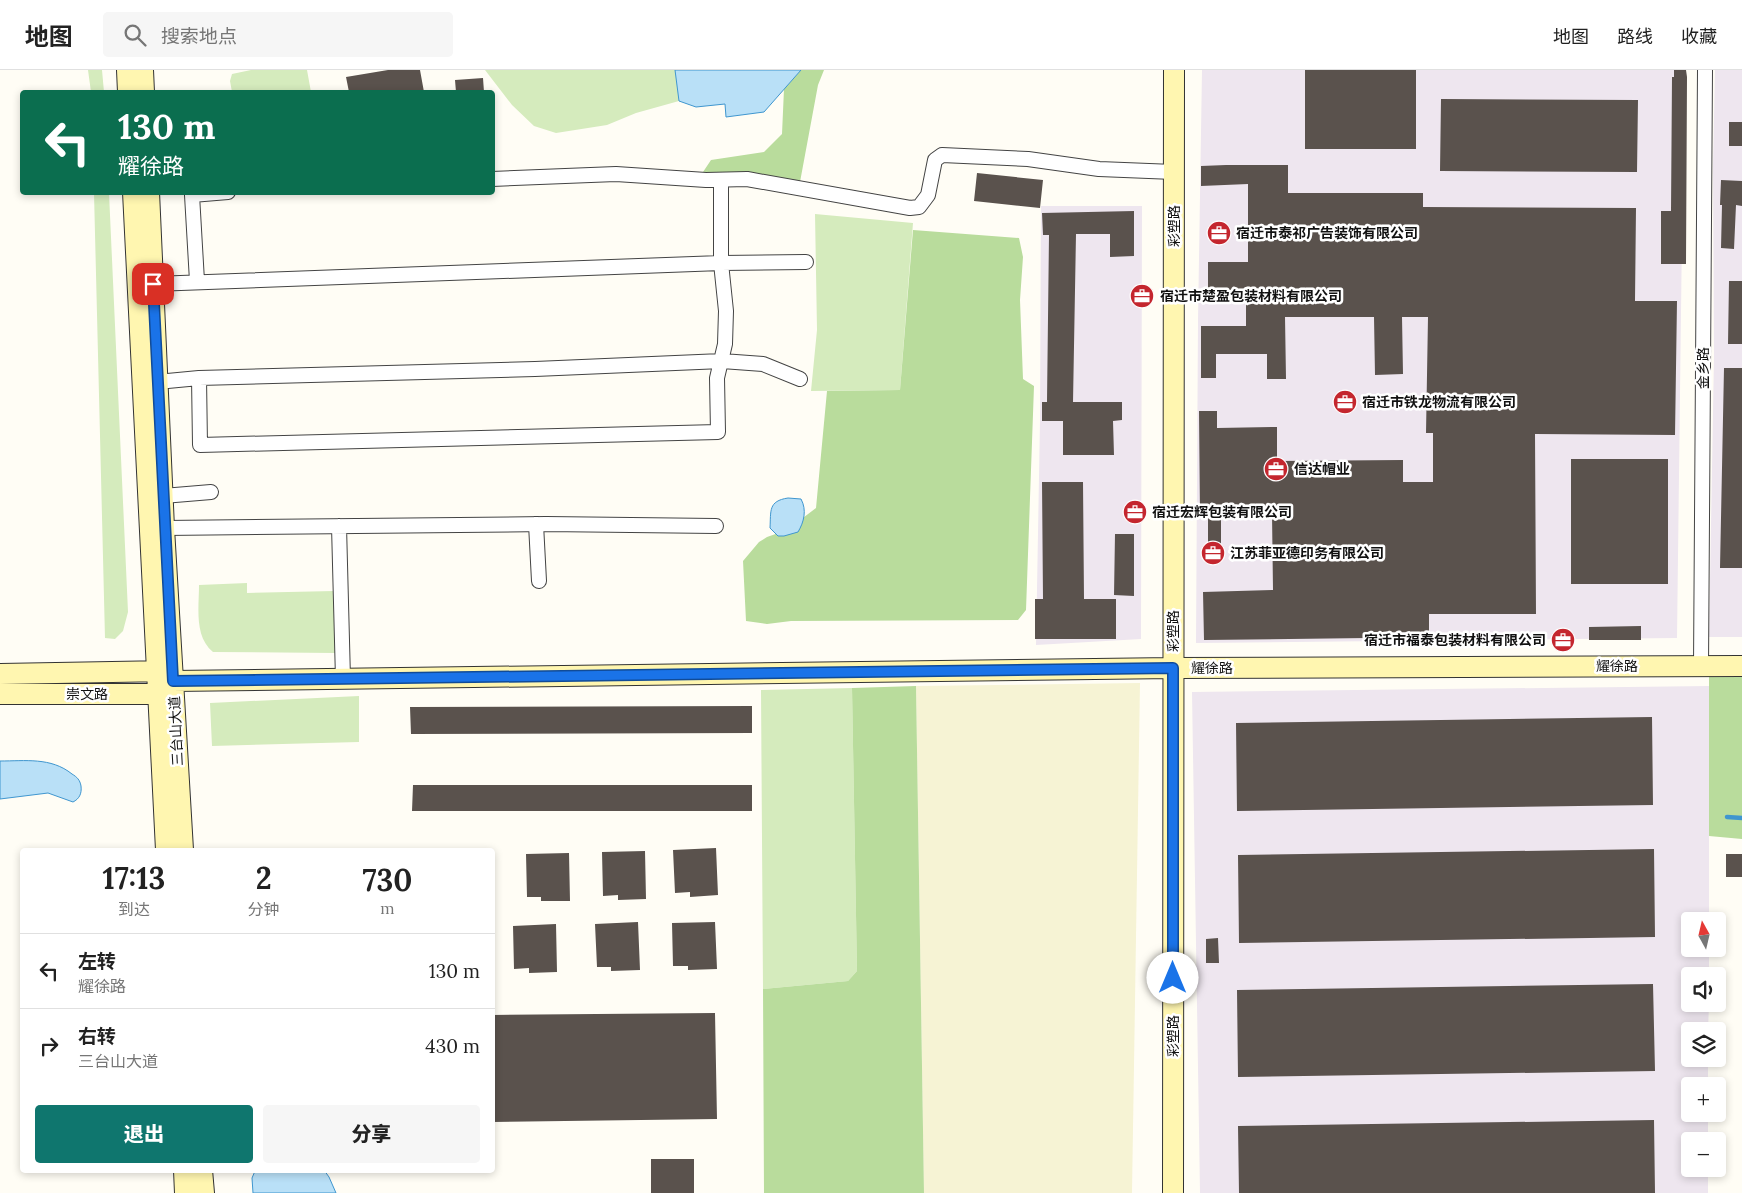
<!DOCTYPE html>
<html lang="zh">
<meta charset="utf-8">
<style>
:root{--surface:#fff;--page:#f6f6f6;--text:#222;--muted:#767676;--line:#e0e0e0;--accent:#0f766e}
body{margin:0;font-family:Lora,"Noto Sans SC",serif;background:var(--page);color:var(--text);height:100vh;display:flex;flex-direction:column;font-size:19px;white-space:nowrap}
*{box-sizing:border-box;margin:0}
p{font-size:16px;color:var(--muted)}
.icon{flex:none;width:28px;height:28px;fill:none;stroke:currentColor;stroke-width:2;stroke-linecap:round;stroke-linejoin:round}
.map{position:relative;flex:1;overflow:hidden}
.panel{position:absolute;left:20px;top:778px;width:475px;height:325px;display:flex;flex-direction:column;background:var(--surface);border-radius:5px;box-shadow:0 2px 8px #0003}
.panel>*{flex:none}
.hud{position:absolute;left:20px;top:20px;width:475px;height:105px;border-radius:5px;box-shadow:0 2px 8px #0003;background:#0b6e4f;color:#fff;overflow:hidden}
.needle{width:32px;rotate:352deg}
.fabs{position:absolute;left:1681px;top:842px;display:grid;gap:10px}
.fabs a{display:grid;place-items:center;width:45px;height:45px;border-radius:5px;background:var(--surface);box-shadow:0 2px 8px #0003;font-size:25px}
.pin{position:absolute;display:grid;place-items:center;width:42px;height:42px;color:#fff;margin:-21px;border-radius:10px;box-shadow:0 2px 8px #0006}
.me{position:absolute;width:55px;margin:-28px;rotate:0deg;stroke-linejoin:round;filter:drop-shadow(0 0 4px #0008)}
.turn{display:flex;align-items:center;gap:18px;height:105px;padding:0 15px;font-size:22px}
.turn .icon{width:65px;height:65px;stroke-width:2.5}
.turn b{display:block;font-size:35px;line-height:42px}
.eta{display:flex;justify-content:space-evenly;align-items:center;height:85px;text-align:center}
.eta b{font-size:30px;font-weight:800;line-height:35px}
.primary-button{display:flex;gap:10px;margin-top:auto;padding:10px 15px}
.primary-button a{flex:1;height:58px;border-radius:5px;background:var(--accent);color:#fff;font-size:20px;font-weight:800;line-height:58px;text-align:center}
.primary-button a+a{background:var(--page);color:var(--text)}
ul{padding:0;list-style:none}
li{display:flex;align-items:center;gap:15px;height:75px;padding:0 15px;border-top:1px solid var(--line)}
li div{flex:1}
li b{display:block;font-size:19px}
li em{font-style:normal}
header{display:flex;align-items:center;gap:30px;box-sizing:border-box;height:70px;padding:0 25px;background:var(--surface);border-bottom:1px solid var(--line)}
header strong{font-size:24px}
nav{display:flex;gap:28px;margin-inline-start:auto;font-size:18px}
.search{width:350px;height:45px;background:var(--page);display:flex;align-items:center;gap:12px;box-sizing:border-box;padding:0 18px;border-radius:5px;color:var(--muted);font-size:19px}
.map>svg:first-child{display:block}
</style>
<header>
<strong>地图</strong>
<div class="search"><svg class="icon" aria-label="search" viewBox="0 0 24 24"><circle cx="10" cy="10" r="6"/><path d="M15 15l6 6"/></svg>搜索地点</div>
<nav><a>地图</a><a>路线</a><a>收藏</a></nav>
</header>
<div class="map">
<svg width="1742" height="1123" viewBox="0 0 1742 1123">
<rect width="100%" height="100%" fill="#fffdf5"/>
<!-- industrial -->
<path fill="#eee6ef" d="M1202,0H1684L1677,568L1196,573L1198,251Z
M1715,0H1742V567H1709L1714,286L1713,96Z
M1041,136H1142L1141,569L1036,575L1040,351Z
M1709,616V851H1690V879H1709V906H1690V934H1709L1708,961H1690V989H1708V1016H1690V1044H1708V1071H1690V1099H1708V1123H1200L1192,622Z"/>
<!-- farmland -->
<path fill="#f6f3d4" d="M1140,613L1132,1123H924L916,616Z"/>
<!-- green -->
<path fill="#d5ebbd" d="M88,0H102L104,22H91Z
M251,0H307L311,22H232L230,11L232,4Z
M485,0H676L679,31L636,43L607,55L556,63L534,56L512,35Z
M94,123H109L128,542L123,561L115,569L105,568Z
M815,144L913,153L900,320L811,321L817,260Z
M247,513V523L334,521L335,583L213,582C194,566 199,538 199,515Z
M852,618L857,901L848,911L763,919L761,620Z
M359,626V672L212,676L210,633Z"/>
<!-- forest -->
<path fill="#b9dc9c" d="M801,0H824L818,15L800,112L701,105L711,90L764,82L782,64L784,19Z
M913,160L1019,168L1023,187L1020,230L1023,309L1034,316L1026,540L1018,550L791,551L767,554L746,551L743,491L759,472L767,467L787,460L816,438L827,321L900,320Z
M1709,606H1742V769L1709,766Z
M916,616L924,1123H764L763,919L848,911L857,901L852,618Z"/>
<!-- water -->
<path fill="#b9e0f7" stroke="#3f96cf" d="M675,0H801L764,42L726,47L725,34L696,37L679,31Z
M788,428L801,429C807,440 804,452 798,462L784,466H778L770,458C771,441 768,431 788,428Z
M0,691C25,691 51,687 72,704C77,707 80,710 81,716C82,724 79,729 73,732L48,723L0,729Z
M260,1100H324L329,1107L336,1123H253L252,1108L255,1101Z"/>
<g fill="none" stroke-linecap="round" stroke-linejoin="round">
<!-- stream -->
<path stroke="#3f96cf" stroke-width="4.5" d="M1727,747L1742,748"/>
</g>
<!-- building -->
<path fill="#5a524d" d="M388,0H420L424,22H349L346,7Z
M1305,0H1416V79H1305Z
M1674,0H1686L1687,7L1686,194H1661V141H1671L1672,7H1674Z
M483,8L484,22H456L455,10Z
M1441,29L1638,30L1637,102L1440,101Z
M1729,52H1742V76H1729Z
M1226,95H1288V123H1423V137L1636,138L1635,231H1677L1675,365L1535,364L1536,544H1429V562L1367,563V568L1204,570L1203,522L1273,520L1272,444L1221,445V486H1208V445H1200L1199,341H1217V358L1277,357V391L1403,390V412H1433V363H1426L1428,247H1402L1403,304L1375,305L1374,247H1285L1286,309H1267V284H1216V308H1201V256H1246V230H1208V192H1248V114L1201,116V96Z
M977,103L1043,110L1040,138L974,131Z
M1721,110L1742,111V136L1736,135L1734,179L1721,178L1722,135H1720Z
M1134,141V186L1110,187V164H1076L1073,332H1122V350L1113,351L1114,385H1063V351H1042V332H1047L1049,165H1043L1042,143Z
M1729,211H1742V274H1728Z
M1724,298H1742V498H1720Z
M1571,389H1668V514H1571Z
M1042,412H1083L1084,529H1116V569H1035V529H1043Z
M1115,464H1134V526L1114,525Z
M1641,556V570H1589V557Z
M752,636V663L411,664L410,637Z
M1652,647L1653,735L1237,741L1236,653Z
M413,715H752V741H412Z
M716,778L718,825L690,827V822L675,823L673,780Z
M1654,779L1655,867L1239,873L1238,785Z
M645,781L646,829L618,830V825L603,826L602,782Z
M569,783L570,831H541V827H527L526,784Z
M1726,784H1742V807H1726Z
M638,852L640,900L611,901V897H597L595,854Z
M715,852L717,899L688,900V896H673L672,853Z
M556,854L557,902L529,903V898L514,899L513,856Z
M1218,868L1219,893H1206V869Z
M1653,914L1655,1001L1238,1007L1237,920Z
M715,943L717,1049L492,1052V945Z
M1654,1050L1655,1123H1239L1238,1056Z
M651,1089H694V1123H651Z"/>
<g fill="none" stroke-linecap="round" stroke-linejoin="round">
<!-- street casing -->
<g stroke="#444" stroke-width="16">
<path id="street" d="M492,109L616,104L706,110L747,109L910,138L919,137L928,125L935,90L942,85L1028,89L1099,99L1174,102
M197,211L192,125L228,122
M153,214L721,193L806,192
M199,308L200,375L718,362L717,308L725,274L726,241L721,193V110
M157,312L199,308L535,299L722,291L763,294L800,309
M163,426L211,422
M536,454L539,511
M339,456L343,609
M164,458L546,454L716,456
M1701,596L1705,0"/>
</g>
<!-- secondary casing -->
<g stroke="#333" stroke-width="22">
<path id="secondary" d="M127,0L128,22
M143,0L144,22
M133,122L166,780
M149,122L164,458L183,780
M0,604L168,601
M173,611L1173,598L1742,596
M0,624H170
M184,1100L185,1123
M202,1100L204,1123
M1173,1123L1174,0"/>
</g>
<!-- street -->
<use href="#street" stroke="#fff" stroke-width="14"/>
<!-- secondary -->
<use href="#secondary" stroke="#fff6b0" stroke-width="20"/>
</g>
<g fill="none" stroke-linecap="round" stroke-linejoin="round">
<!-- route casing -->
<g stroke="#114b97" stroke-width="12">
<path id="route" d="M153,214L173,611L1173,598V908"/>
</g>
<!-- route -->
<use href="#route" stroke="#1a73e8" stroke-width="9"/>
</g>
<!-- icons -->
<defs>
<g id="office-disc" transform="scale(1.25)"><circle r="9.5" fill="#c4262e" stroke="#fff"/><path d="M-6-3h4V-5.5h4V-3h4V5H-6ZM-1-4.5V-3h2v-1.5ZM-6 0V1H6V0Z" fill="#fff"/></g>
</defs>
<g fill-rule="evenodd">
<use href="#office-disc" x="1219" y="163"/>
<use href="#office-disc" x="1142" y="226"/>
<use href="#office-disc" x="1345" y="332"/>
<use href="#office-disc" x="1276" y="399"/>
<use href="#office-disc" x="1135" y="442"/>
<use href="#office-disc" x="1213" y="483"/>
<use href="#office-disc" x="1563" y="570"/>
</g>
<g text-anchor="middle" stroke-width="5" stroke-linejoin="round" paint-order="stroke">
<!-- street labels -->
<g font-size="14" fill="#111" stroke="#fff">
<text transform="translate(1174 156) rotate(-90)" y="5">彩塑路</text>
<text transform="translate(1703 298) rotate(-90)" y="5">金乡路</text>
<text transform="translate(1173 561) rotate(-90)" y="5">彩塑路</text>
<text x="1617" y="601">耀徐路</text>
<text x="1212" y="603">耀徐路</text>
<text x="87" y="629">崇文路</text>
<text transform="translate(176 661) rotate(-93)" y="5">三台山大道</text>
<text transform="translate(1173 966) rotate(-90)" y="5">彩塑路</text>
</g>
<!-- poi labels -->
<g font-size="14" font-weight="bold" fill="#111" stroke="#fff" text-anchor="start">
<text x="1236" y="168">宿迁市泰祁广告装饰有限公司</text>
<text x="1160" y="231">宿迁市楚盈包装材料有限公司</text>
<text x="1362" y="337">宿迁市铁龙物流有限公司</text>
<text x="1294" y="404">信达帽业</text>
<text x="1152" y="447">宿迁宏辉包装有限公司</text>
<text x="1230" y="488">江苏菲亚德印务有限公司</text>
<text x="1546" y="575" text-anchor="end">宿迁市福泰包装材料有限公司</text>
</g>
</g>
</svg>
<div class="fabs">
<a><svg class="needle" viewBox="-14 -14 28 28"><path d="M0-13l5 13h-10z" fill="#e53935"/><path d="M0 13l5-13h-10z" fill="#767676"/></svg></a>
<a><svg class="icon" aria-label="sound" viewBox="0 0 24 24"><path d="M4 9h4l5-4v14l-5-4H4zM17 9q2 3 0 6"/></svg></a>
<a><svg class="icon" aria-label="layers" viewBox="0 0 24 24"><path d="M12 4l9 5-9 5-9-5zM3 14l9 5 9-5"/></svg></a>
<a>+</a>
<a>−</a>
</div>
<div class="pin" style="left:153px;top:214px;background:#d93025"><svg class="icon" aria-label="arrive" viewBox="0 0 24 24"><path d="M6 21V4h12l-3 4 3 4H6"/></svg></div>
<svg class="me" style="left:1173px;top:908px" viewBox="-20 -20 40 40"><circle r="19" fill="#fff"/><path d="M0-13L10 11 0 6-10 11z" fill="#1a73e8"/></svg>
<div class="hud">
<div class="turn"><svg class="icon" aria-label="left" viewBox="0 0 24 24"><path d="M17 20v-9H6M10 6l-5 5 5 5"/></svg><div><b>130 m</b>耀徐路</div></div>
</div>
<section class="panel">
<div class="eta">
<div><b>17:13</b><p>到达</p></div>
<div><b>2</b><p>分钟</p></div>
<div><b>730</b><p>m</p></div>
</div>
<ul>
<li><svg class="icon" aria-label="left" viewBox="0 0 24 24"><path d="M17 20v-9H6M10 6l-5 5 5 5"/></svg><div><b>左转</b><p>耀徐路</p></div><em>130 m</em></li>
<li><svg class="icon" aria-label="right" viewBox="0 0 24 24"><path d="M7 20v-9h11M14 6l5 5-5 5"/></svg><div><b>右转</b><p>三台山大道</p></div><em>430 m</em></li>
</ul>
<div class="primary-button"><a>退出</a><a>分享</a></div>
</section>
</div>
